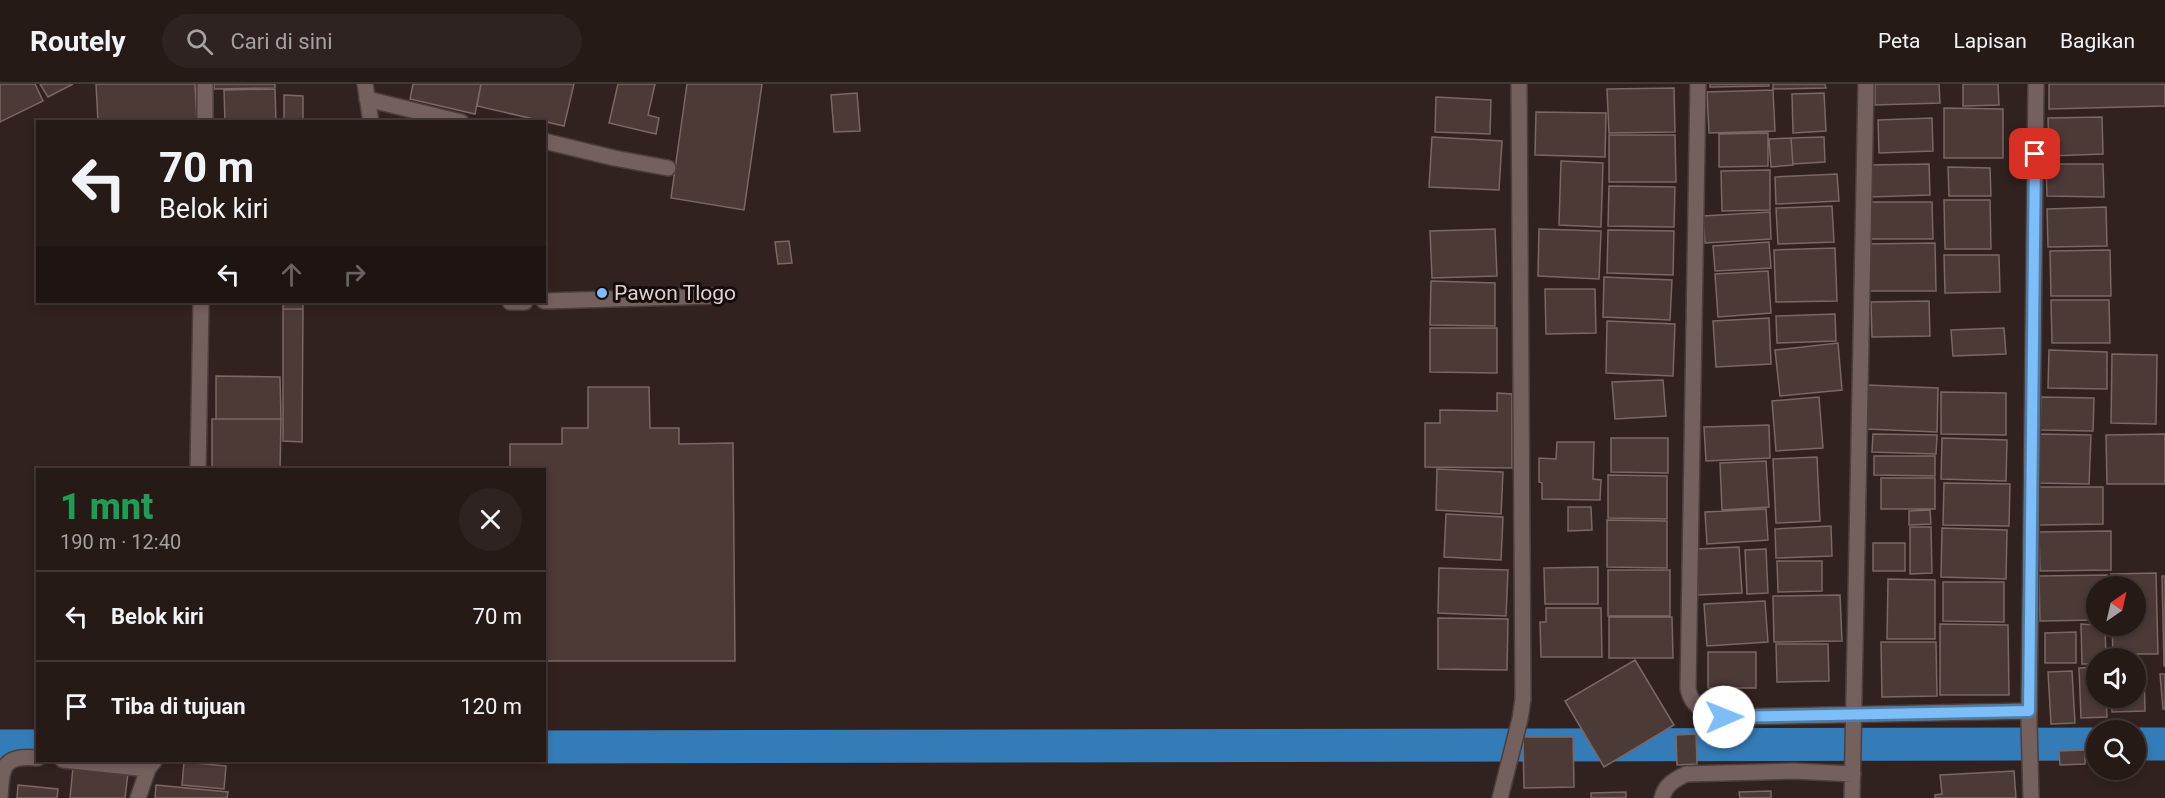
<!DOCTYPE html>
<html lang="id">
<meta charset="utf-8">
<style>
:root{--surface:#261a17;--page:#2e2320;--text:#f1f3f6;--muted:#a4a1a1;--line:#423836}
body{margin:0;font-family:Roboto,sans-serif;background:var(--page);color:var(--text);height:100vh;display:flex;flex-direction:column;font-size:22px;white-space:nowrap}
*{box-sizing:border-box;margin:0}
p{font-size:20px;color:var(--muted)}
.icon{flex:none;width:33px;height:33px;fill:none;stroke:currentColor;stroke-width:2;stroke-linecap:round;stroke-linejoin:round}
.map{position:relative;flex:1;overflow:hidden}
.panel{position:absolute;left:36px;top:384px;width:510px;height:294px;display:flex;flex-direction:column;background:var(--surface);border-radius:0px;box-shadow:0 3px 9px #0003,0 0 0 2px var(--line)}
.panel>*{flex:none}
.top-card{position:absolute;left:36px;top:36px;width:510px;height:183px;border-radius:0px;box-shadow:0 3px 9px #0003,0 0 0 2px var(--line);background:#261a17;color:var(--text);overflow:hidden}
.needle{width:39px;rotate:34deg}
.buttons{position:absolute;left:2086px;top:492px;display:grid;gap:12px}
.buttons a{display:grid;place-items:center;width:60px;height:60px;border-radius:50%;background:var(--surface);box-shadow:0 3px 9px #0003,0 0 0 2px var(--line);font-size:30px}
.pin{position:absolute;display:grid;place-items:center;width:51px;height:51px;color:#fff;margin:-26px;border-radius:12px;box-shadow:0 3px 9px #0006}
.me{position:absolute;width:66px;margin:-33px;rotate:89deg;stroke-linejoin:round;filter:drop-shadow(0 0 4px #0008)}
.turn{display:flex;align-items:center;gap:21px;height:126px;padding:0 24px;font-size:27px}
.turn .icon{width:78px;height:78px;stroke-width:2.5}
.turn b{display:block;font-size:42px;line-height:51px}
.lanes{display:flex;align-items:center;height:57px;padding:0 24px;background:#0003;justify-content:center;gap:30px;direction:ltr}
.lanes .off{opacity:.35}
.round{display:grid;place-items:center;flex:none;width:63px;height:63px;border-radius:32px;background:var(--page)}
.overview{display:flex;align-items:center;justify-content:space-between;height:102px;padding:0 24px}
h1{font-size:36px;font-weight:800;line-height:45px;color:#1e9e55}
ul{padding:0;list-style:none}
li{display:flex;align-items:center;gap:18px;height:90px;padding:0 24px;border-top:2px solid var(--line)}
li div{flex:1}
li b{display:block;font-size:22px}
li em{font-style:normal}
header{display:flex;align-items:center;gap:36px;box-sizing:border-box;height:84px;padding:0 30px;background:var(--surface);border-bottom:2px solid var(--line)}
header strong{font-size:28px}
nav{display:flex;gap:33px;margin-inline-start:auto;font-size:21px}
.search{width:420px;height:54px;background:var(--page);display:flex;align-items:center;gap:15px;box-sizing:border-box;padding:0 21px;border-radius:33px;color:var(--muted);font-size:22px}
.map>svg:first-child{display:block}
</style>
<header>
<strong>Routely</strong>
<div class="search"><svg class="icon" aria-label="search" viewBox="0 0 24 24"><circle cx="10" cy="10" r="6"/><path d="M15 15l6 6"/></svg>Cari di sini</div>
<nav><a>Peta</a><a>Lapisan</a><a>Bagikan</a></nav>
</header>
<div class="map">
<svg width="2165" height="714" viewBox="0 0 2165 714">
<rect width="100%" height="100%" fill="#32221f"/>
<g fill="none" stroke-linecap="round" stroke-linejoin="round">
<!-- canal -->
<path stroke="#347cb8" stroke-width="33" d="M2136,660H2165
M0,662H38
M544,663L2097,660"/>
</g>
<!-- building -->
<path fill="#4c3a37" stroke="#7b6764" stroke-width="1.5" d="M0,0H35L43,17L0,38Z
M40,0H73L48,13Z
M96,0H195L197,38H98Z
M214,0H275V4L214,5Z
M413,0H481L475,30L410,15Z
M481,0H574L564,42L477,22Z
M618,0H655L648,31L659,34L656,50L609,39Z
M687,0H762L744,126L671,114Z
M1710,0H1769V2L1710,3Z
M1773,0H1825L1826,4L1773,5Z
M1875,0H1939L1940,19L1875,21Z
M1963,0H1998L1999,21L1963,22Z
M2049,0H2165V22L2049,25Z
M1674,4L1675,48L1609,49L1607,5Z
M275,5L276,38H225L224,6Z
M1773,6L1775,47L1709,49L1707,8Z
M857,9L860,47L834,48L831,11Z
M1824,9L1826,47L1793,49L1792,10Z
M284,11L303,12V38H284Z
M1436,13L1491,16L1490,50L1435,48Z
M1944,24L2003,25V74H1944Z
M1536,28L1606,29L1605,73L1535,71Z
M2102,33L2103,70L2049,72L2048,34Z
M1932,34L1933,67L1879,69L1878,36Z
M1768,49V82L1719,83V50Z
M1609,51H1675L1676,98H1609Z
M1432,53L1502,57L1499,106L1429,103Z
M1824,53L1825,78L1793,80L1791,54Z
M1791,54L1793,81L1771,83L1769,55Z
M1561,77L1603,79L1601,143L1559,141Z
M1929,80L1930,111L1869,113L1868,81Z
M2046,80H2103L2104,113L2047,112Z
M1948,83L1990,84L1991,112H1949Z
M1770,86V126L1722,127L1721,87Z
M1837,90L1839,117L1776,120L1775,93Z
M1609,102L1675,103L1674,143L1608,142Z
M1944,116H1990L1991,165H1945Z
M1864,118H1932L1933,155H1865Z
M1832,122L1834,158L1778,160L1776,124Z
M2106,123L2107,162L2048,163L2047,125Z
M1770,128L1771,155L1705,159L1703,132Z
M1495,145L1497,192L1432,194L1430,147Z
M1539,145L1601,147L1599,195L1538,192Z
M1608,146L1674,147L1673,191L1607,189Z
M789,157L792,179L778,180L775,158Z
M1769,158L1771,184L1715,187L1713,162Z
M1935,159L1936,207H1866L1865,160Z
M1835,164L1837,217L1776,218L1774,166Z
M2110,166L2111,212H2051L2050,167Z
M1944,171H1999L2000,208L1945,209Z
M1768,187L1771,229L1718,233L1715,190Z
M1604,193L1672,196L1670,236L1603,233Z
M1431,197L1495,199V242L1430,241Z
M1545,205H1595L1596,249L1546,250Z
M2051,216H2109L2110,259H2052Z
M1929,217L1930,252L1872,253L1871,218Z
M283,218H303V225H283Z
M283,225H303L302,358L283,357Z
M1835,230L1836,257L1777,259L1776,232Z
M1769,234L1771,280L1716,283L1713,237Z
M1607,237L1675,240L1673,292L1606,289Z
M1430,244H1497V289L1430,288Z
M2004,244L2006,270L1953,272L1951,246Z
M1838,259L1842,306L1780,312L1775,266Z
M2049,266L2107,268V305L2048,304Z
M2112,270L2157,271L2156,340L2111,339Z
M216,292L280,293L281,335H216Z
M1663,296L1666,332L1615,335L1612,298Z
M1867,301L1938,304L1937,348L1866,345Z
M588,303H649L650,344H679V360L733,359L735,577H544V386H510V360H562V344H588Z
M1941,308L2006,309V351L1941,350Z
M1497,309L1512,310V384L1425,383V339H1440V326L1497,327Z
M1819,313L1823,364L1776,367L1772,317Z
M2041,313L2094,314L2093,347L2040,346Z
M212,335H281L280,386H212Z
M1769,341L1770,374L1706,377L1704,343Z
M1873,350L1937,351L1936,370L1872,368Z
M2039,350L2091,351L2089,400L2038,399Z
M2165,350V400H2107L2106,351Z
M1611,354H1668V389L1611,388Z
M1942,354L2007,356L2006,397L1941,395Z
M1557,358H1594L1593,395L1601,396L1600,416L1542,415V399L1539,398V374L1556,375Z
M1874,372H1935V392L1874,391Z
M1817,373L1820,437L1776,439L1773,375Z
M1766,377L1769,423L1722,426L1720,379Z
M1437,385L1503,388L1501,430L1436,426Z
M1608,391L1667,392V435L1608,434Z
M1881,394H1935V425H1881Z
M1944,399L2010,400L2009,442L1943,441Z
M2038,403H2103V440L2039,441Z
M1568,423H1591L1592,446L1568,447Z
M1766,425L1768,456L1707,460L1705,428Z
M1930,426L1931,440L1909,441V427Z
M1446,430L1503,433L1501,476L1444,473Z
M1607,436L1667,437V484L1607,483Z
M1831,442L1832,472L1776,474L1775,445Z
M1910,443H1931L1932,489L1910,490Z
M1942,444L2007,446L2006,495L1941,493Z
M2111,447V486L2040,487L2039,448Z
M1873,459H1905V487H1873Z
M1739,463L1742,509L1698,511L1696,465Z
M1766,465L1768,509L1747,510L1745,466Z
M1777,477H1822V507L1778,508Z
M1598,483V520H1545L1544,484Z
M1439,484L1508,486L1506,532L1438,529Z
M1608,486H1670V532H1608Z
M2156,489L2158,570H2113L2112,542H2136V502H2111V490Z
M2107,491V502H2097V536L2040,537L2039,492Z
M2162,492H2165V582H2164Z
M1888,495L1935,496V555H1887Z
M1943,498H2004V538L1943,537Z
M1840,511L1842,557L1774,558L1773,512Z
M1765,517L1768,558L1707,562L1704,520Z
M1546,524H1601L1602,573H1541L1540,538H1546Z
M1609,533H1672L1673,574H1609Z
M1438,534L1508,535L1507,586L1438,585Z
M1940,540L2008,541L2009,611H1940Z
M2081,540L2105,542L2106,574H2097V580H2082Z
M2076,548V579H2045V549Z
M1881,558H1936L1937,612L1882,613Z
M1776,560H1828L1829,597L1777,598Z
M1708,568H1756V604H1708Z
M1635,576L1674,641L1604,683L1565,617Z
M2136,582H2144L2145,627L2112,628L2111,614H2136Z
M2097,583V614H2106L2107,633L2081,634L2079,584Z
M2072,587L2075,639L2051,640L2048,588Z
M2160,590H2165V625H2163Z
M1696,650L1697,680L1677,681L1676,651Z
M1523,653H1573L1574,703L1524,704Z
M2085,666V680L2060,681L2059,667Z
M184,678L226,682L224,705L182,701Z
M73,683L128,689L125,714H70Z
M2014,687L2016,714H1935V711L1942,710L1940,691Z
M18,701L58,705L57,714H17Z
M156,701L228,708L227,714H155Z
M1771,707V714H1740L1739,708Z
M1626,708V714H1591V709Z"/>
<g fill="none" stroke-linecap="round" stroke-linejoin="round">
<!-- minor casing -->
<g stroke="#4c3e3c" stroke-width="18">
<path id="minor" d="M365,0L371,38
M1698,0L1688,605C1692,624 1706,629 1724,633L2029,627
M367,15L461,38
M205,38V0
M544,57L614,74L668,84
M544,217L714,212
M510,218H525
M198,386L201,218
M63,676L148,685
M0,713C2,683 2,671 38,674
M138,714L148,685L155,676
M1500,714L1520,635L1523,615L1519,0
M1662,714C1665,701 1674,696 1686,690L1794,687L1853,690
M1852,714L1866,0
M2031,714L2029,638L2036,0"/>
</g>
<!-- minor -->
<use href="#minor" stroke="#74605d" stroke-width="15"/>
</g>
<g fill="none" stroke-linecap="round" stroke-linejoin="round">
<!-- route casing -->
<g stroke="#517ca2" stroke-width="15">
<path id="route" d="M1724,633L2029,627L2035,70"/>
</g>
<!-- route -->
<use href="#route" stroke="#7dbef9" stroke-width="10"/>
</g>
<!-- markers -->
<circle fill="#7dbef9" stroke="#150d0c" stroke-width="2" cx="602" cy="209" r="6"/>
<g text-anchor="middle" stroke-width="6" stroke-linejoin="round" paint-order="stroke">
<!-- poi labels -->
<g font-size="21" fill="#ddd1cf" stroke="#150d0c" text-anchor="start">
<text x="614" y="216">Pawon Tlogo</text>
</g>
</g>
</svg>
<div class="buttons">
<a><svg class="needle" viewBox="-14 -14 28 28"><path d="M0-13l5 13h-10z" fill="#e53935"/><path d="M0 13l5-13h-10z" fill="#a4a1a1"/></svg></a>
<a><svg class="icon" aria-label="sound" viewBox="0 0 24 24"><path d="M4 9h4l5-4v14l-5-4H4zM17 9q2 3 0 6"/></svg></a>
<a><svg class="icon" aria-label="search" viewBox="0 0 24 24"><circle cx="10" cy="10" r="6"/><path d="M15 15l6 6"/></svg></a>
</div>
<div class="pin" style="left:2035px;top:70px;background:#d93025"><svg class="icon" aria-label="arrive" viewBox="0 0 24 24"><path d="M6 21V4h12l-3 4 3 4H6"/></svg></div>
<svg class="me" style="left:1724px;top:633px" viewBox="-20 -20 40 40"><circle r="19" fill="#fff"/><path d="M0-13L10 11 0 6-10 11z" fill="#7dbef9"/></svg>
<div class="top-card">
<div class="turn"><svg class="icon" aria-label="left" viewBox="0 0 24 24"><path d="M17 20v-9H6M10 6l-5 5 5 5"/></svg><div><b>70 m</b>Belok kiri</div></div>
<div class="lanes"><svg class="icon" aria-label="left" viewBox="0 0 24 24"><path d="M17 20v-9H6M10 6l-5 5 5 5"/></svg><svg class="icon off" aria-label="ahead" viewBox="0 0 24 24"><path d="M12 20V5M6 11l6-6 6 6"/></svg><svg class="icon off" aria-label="right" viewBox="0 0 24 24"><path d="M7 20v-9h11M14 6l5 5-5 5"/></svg></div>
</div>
<section class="panel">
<div class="overview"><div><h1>1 mnt</h1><p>190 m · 12:40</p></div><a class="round"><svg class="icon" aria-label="close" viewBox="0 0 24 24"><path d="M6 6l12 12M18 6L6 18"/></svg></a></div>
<ul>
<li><svg class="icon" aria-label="left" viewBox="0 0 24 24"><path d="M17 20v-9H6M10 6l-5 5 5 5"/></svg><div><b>Belok kiri</b></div><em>70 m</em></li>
<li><svg class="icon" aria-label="arrive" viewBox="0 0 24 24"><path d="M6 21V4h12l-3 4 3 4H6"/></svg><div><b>Tiba di tujuan</b></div><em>120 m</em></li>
</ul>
</section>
</div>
